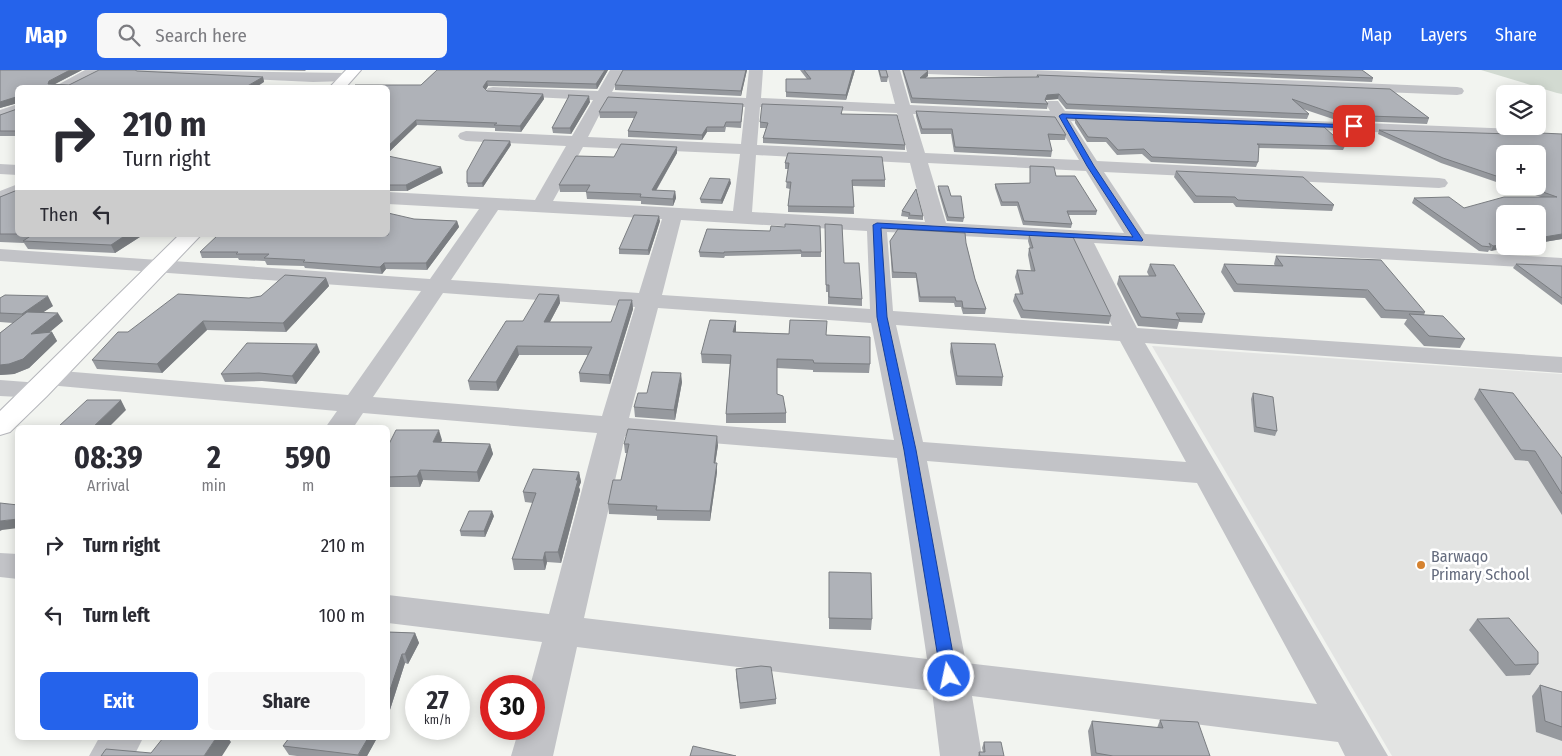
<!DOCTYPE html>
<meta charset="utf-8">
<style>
:root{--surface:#fff;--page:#f7f7f7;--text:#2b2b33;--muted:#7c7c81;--accent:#2563eb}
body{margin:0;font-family:"Fira Sans Condensed",sans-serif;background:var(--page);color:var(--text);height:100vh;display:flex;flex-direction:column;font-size:19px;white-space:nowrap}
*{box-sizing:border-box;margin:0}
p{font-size:16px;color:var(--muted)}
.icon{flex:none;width:28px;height:28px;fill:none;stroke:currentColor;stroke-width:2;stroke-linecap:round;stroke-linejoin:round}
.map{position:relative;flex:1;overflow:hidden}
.drawer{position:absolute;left:15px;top:355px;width:375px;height:315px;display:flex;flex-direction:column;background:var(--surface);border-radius:8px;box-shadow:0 2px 12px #0003}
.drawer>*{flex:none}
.banner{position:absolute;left:15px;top:15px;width:375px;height:152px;border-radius:8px;box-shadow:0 2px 12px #0003;background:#fff;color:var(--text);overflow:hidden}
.fabs{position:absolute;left:1496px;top:15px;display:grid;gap:10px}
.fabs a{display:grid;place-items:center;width:50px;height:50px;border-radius:8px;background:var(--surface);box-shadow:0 2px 12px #0003;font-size:25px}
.speed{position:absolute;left:405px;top:605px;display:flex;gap:10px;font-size:25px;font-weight:700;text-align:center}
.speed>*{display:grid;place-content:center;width:65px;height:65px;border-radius:50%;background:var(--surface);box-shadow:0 2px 12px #0003;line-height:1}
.speed small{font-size:12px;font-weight:400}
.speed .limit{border:8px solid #d22;background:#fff;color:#111}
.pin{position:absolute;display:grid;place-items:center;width:42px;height:42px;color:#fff;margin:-21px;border-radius:10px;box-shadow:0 2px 8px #0006}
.me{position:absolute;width:55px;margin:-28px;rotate:350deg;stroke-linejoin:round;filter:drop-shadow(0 0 4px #0008)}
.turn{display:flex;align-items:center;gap:18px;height:105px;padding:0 25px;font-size:22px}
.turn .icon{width:65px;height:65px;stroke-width:2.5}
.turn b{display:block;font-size:35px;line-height:42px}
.then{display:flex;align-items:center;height:48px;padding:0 25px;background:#0003;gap:10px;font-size:19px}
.eta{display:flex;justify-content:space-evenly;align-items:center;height:85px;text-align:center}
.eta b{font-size:30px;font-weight:700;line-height:35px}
.button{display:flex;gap:10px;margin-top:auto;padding:10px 25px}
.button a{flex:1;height:58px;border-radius:8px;background:var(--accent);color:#fff;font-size:20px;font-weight:700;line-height:58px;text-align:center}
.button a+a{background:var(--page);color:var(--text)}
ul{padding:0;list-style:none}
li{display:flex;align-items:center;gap:15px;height:70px;padding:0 25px}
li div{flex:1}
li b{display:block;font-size:19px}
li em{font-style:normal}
header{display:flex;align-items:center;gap:30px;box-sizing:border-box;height:70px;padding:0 25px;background:var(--accent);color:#fff}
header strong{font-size:24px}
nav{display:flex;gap:28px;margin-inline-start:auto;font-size:18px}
.search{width:350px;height:45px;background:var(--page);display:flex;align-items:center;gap:12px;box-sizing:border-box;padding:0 18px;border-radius:8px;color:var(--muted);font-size:19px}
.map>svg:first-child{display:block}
</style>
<header>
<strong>Map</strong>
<div class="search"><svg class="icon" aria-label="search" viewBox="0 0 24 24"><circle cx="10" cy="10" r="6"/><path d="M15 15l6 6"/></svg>Search here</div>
<nav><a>Map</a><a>Layers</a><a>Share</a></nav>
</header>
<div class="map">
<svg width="1562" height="686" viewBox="0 0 1562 686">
<rect width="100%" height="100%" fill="#f2f4f0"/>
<!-- built -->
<path fill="#e3e4e3" d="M1152,276L1562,304V686H1392Z"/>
<!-- green -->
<path fill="#d2dad1" d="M1481,0H1562V24L1557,23Z"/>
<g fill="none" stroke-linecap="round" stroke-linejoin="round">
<!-- major casing -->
<g stroke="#b5b6bb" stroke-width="2">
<path id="major" d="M346,0H361L345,18H329Z
M179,165H201L47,326L10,362L0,365V341Z"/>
</g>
<!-- minor -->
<path fill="#c2c3c7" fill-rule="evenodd" d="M85,0H103L101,3L71,18H52Z
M132,0L347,3L354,7L347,11L313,12L139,4Z
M610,0H624L612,22L746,28L749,0H763L761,28L895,34L886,0H900L910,35L1050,41L1046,34L1048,31H1058L1065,41L1516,59L1518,62L1516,65L1510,67L1071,51L1097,91L1439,108L1445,109L1448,113L1445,117L1439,118L1104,102L1145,164L1562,188V198L1557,199L1094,173L1137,258L1562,287V303L1145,273L1388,686H1345L1338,672L972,626L982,686H940L932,621L577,577L553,686H511L519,659H534V616H530L542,572L388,553V525L549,544L597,363L363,343L353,358H325L337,341L48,315L51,320L47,326L38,328L0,326V310L40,313L37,308L41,302L50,300L348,325L421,221L0,191V179L430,209L479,139L388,134V122L535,130L566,76L466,71L460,69L458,66L460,63L466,61L572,66L593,30L493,25L488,24L486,21L488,18L493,17L598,21ZM607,30L745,37L741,74L588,67ZM760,37L897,43L907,82L757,75ZM913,44L1055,50L1079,90L925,83ZM583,77L740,84L733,141L553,131ZM756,85L910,93L925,152L752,142ZM928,93L1086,101L1124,163L946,153ZM498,140L662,149L639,223L451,210ZM681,150L867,161L870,239L662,225ZM887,162L1073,172L1112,256L893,241ZM443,223L635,237L602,346L373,327ZM658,238L871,253L894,370L629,348ZM896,255L1120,271L1186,392L923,372ZM625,366L897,388L927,589L584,548ZM927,391L1197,413L1317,634L966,593Z
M921,0H1032L1457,17L1462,18L1464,21L1462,24L1457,25L928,4Z
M18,34V44L0,50V40Z
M0,94L18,95V105L0,104Z
M18,114V127L0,135V121Z
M0,483L18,484V509L0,507Z
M99,668H143L134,686H89Z"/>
<!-- major -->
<use href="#major" fill="#fff" fill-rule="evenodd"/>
</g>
<!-- wall -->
<path fill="#96999e" d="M0,0H82L55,14L69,15L137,1L263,7L264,12L18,18V66H0V45L17,39V33L0,38Z
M252,0H306L305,1Z
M437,0H608L597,19L488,16L486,20L487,21L543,24L544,29L521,62L495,61V58L417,55L388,83L421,15Z
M623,0H747L741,26L615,20V15Z
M800,0H855L846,30L786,27V9H807Z
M878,0H886L888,7L887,12H881Z
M902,0H926L928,1V6L925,8L1036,7L1037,5L1390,19L1429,48L1427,54L1336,50L1303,39L1309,44L1307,49L1066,39L1058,29L1046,30V31L1048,34L1047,39L911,33Z
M1082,0H1362L1373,8L1372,12Z
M568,25L590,32L571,64L553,63L552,58L568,28Z
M743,34L741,58L726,57L725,62H707L702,70L628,67V61L635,48H600L599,42Z
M916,41L1066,65L1065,70H1049L1052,81L1051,87L954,82L951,64H921L916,46Z
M842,42V44L905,75V80L763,73V68L766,58H760V52Z
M1075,48L1345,76L1343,80L1258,78V92L1256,97L1151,92L1142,84L1117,85L1106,72H1087L1075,53Z
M1379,60L1512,64H1562V169L1538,173V144L1505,176L1491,181L1489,180L1488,182L1479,181L1412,133L1414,128L1464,138L1541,127L1509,116H1538L1505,84V115L1441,93L1378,64Z
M511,75L483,117H468L467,113Z
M677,83L656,121H675L676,128L673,136L641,134V131L587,129L586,122H560L559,115L614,87Z
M788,83L885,110V117L853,116L854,144L788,142V136L790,119L786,118L788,99H785V93Z
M388,86L443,103L407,121H388Z
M1030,96L1056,106L1097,141L1096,145H1068L1072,154L1071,158L1023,155L1017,136H1001L995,118V114L1030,113Z
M1176,101L1334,135L1332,141L1236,137L1233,133H1194L1174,107Z
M731,113L722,134L701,133L700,129Z
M938,116L951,126L964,148L963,152L947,151L938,120Z
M18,118V165H143L115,183L28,179L24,173L0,172V127L15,121Z
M916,119L923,146V150L908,149V147L901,146L902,141Z
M414,149L457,151L459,157L427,200L386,199L382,204L305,198L304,196L267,195L265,191L239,190L238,188H202L200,182Z
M660,151L649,185L619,184V179Z
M707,159L821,182V187H801V184L725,186L724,188L700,187L699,182Z
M825,160L844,193L862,229V236L828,234V222H826Z
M1029,165L1111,246L1109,254L1021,248L1013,231L1015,224H1020L1015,207L1017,200L1031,201L1028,185L1029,178H1030L1028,171Z
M890,171L966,173L975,209L986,239L985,244H963L961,237H955L954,233L919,232L916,208H892L890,176Z
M1276,186L1425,242L1424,245L1465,269L1460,278L1424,276L1404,254L1407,249L1381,248L1365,228L1234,222L1221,202L1224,194L1275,196L1274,194Z
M1150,194L1205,244L1202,253L1179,252L1177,259L1138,256L1117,214L1119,206H1149L1147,202Z
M1516,194L1562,196V235L1513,198Z
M326,208L329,216L286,262L207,260L162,303L97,299L92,290L128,262L249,228L261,226Z
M559,225L560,233L550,252H611L632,230L633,239L610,314L580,312L579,303L588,285H519L498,321L470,320L468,311L523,251Z
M0,228L53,236L43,242L63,251L49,262H52L57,271L29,298L14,304L0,305V263L13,253L0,252Z
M736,251V262L827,265L870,294L869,303L813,302V300L777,298V324L786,343V353H726V344L730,294L702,293L701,284Z
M951,273L1003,307L1002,316L956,315L950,282Z
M320,282L296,314L262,311L225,312L221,304Z
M682,312L675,350L635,347L634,337L647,323Z
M1479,319L1562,388V445L1528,391L1515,390L1474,329Z
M1253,323L1277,361L1275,366L1254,362L1251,329Z
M442,370L441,372L490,374L493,384L479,412L423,410L420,417H388V376Z
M624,374L718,375L715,393L717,402L710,451L657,450V446L609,444L608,434L621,410L627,383H625Z
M579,402L581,412L579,417L580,420L561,493L547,492L545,500H514L512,489L533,433L525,432L523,422Z
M494,446L485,467L461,466L460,461Z
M829,502L872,549L871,560L829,559Z
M1477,549L1538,594L1530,605L1506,606L1469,560Z
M388,562L415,563L419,573L408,594L405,593L388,646Z
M736,605L776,629V634L740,639Z
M1540,615L1562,622V671L1536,662L1532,626Z
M1160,650L1210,686H1091L1088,661L1092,651L1157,658Z
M289,668H377L367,686H297L289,685L283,676Z
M984,672L1004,686H978L979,682H983L982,678Z"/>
<!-- shaded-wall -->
<path fill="#7a7d81" d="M70,0H82L51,16L48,14L49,11Z
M605,0H608L597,19L596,14Z
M746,0H747L741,26V21Z
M853,0H855L846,30V25Z
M928,1V6L920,13V8Z
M263,7L264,12L255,18H244Z
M487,11L488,16L484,22L483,17Z
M543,24L544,29L521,62L520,56Z
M1059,24L1058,29L1046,30L1044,35L1047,25Z
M589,26L590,32L571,64L570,58Z
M16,27L18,33L0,38V32Z
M416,50L417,55L388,83V76Z
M707,57V62L702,70V65Z
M510,71L511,75L483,117L482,113Z
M677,77V83L652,127V120Z
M441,97L443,103L407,121L406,115Z
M730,109L731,113L722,134L721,130Z
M675,121L676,128L673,136V129Z
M659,146L660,151L649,185L648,180Z
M457,151L459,157L427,200L426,193Z
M1562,164V169L1538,173V168Z
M126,165H143L115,183L111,175Z
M1505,174V176H1519L1491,181L1493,176Z
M384,193L386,199L382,204L380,197Z
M326,208L329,216L286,262L283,253Z
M559,225L560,233L545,261L544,252Z
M48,226L53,236L27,253L22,244Z
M632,230L633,239L610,314L609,305Z
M58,243L63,251L37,273L31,264Z
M203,251L207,260L162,303L157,294Z
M736,251V260L734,271L733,262Z
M52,262L57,271L29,298L14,304L0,305V295Z
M317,274L320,282L296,314L292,306Z
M517,276L519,285L498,321L496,312Z
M681,303L682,312L675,350L674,340Z
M121,330L126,340L108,358H92Z
M439,360L442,370L436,382L433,372Z
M717,366L718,375L714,402V393Z
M490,374L493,384L479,412L477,402Z
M717,393V402L710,451V441Z
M420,400L423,410L420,417L417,406Z
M579,402L581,412L579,417L580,420L561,493L558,482L576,410Z
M492,441L494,446L485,467L484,461Z
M18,449V458L2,460L0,461V451Z
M545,482L547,492L545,500L543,490Z
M415,563L419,573L408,594L405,584Z
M402,584L405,593L388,646V626Z
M216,668H228L231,672L222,686H204Z
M368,668H377L367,686H358Z"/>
<!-- building -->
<path fill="#afb2b8" stroke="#7a7d81" d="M0,0H70L49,11L48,14L69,15L99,0H135L137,1L263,7L244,18H18V61H0V45L17,39L16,27L0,32Z
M437,0H605L596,14L487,11L483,17L487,21L543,24L520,56L494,55L497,53L416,50L388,76V18H353L355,15H421Z
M623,0H746L741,21L615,15Z
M804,0H853L846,25L786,22V9H811Z
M879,0H886L888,7H881Z
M903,0H926L928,1L920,8L1039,7L1037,5L1390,19L1429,48L1338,45L1292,29L1309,44L1067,34L1059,24L1047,25L1045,30L1048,34L912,28Z
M1161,0H1362L1373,8Z
M568,25L589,26L570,58H552L569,26Z
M608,27L743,34L741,52H726L724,57H707L702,65L628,61L637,42H599Z
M762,34L843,37L841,44L897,45L905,75L763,68L768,53L760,52Z
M916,41L1055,47L1066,65L1048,64L1052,81L955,77L952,59H922Z
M1075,48L1324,57L1345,76L1257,74L1259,75L1258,92L1152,87L1144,79L1118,80L1107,68L1088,67Z
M1379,60L1512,64L1519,62L1562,64V164L1538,168V144H1505V174L1493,176L1489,173L1491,177L1482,176L1414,128L1449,127L1464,138L1504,127H1557L1526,116H1538V84H1505V109L1443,88Z
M484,70L510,71L482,113H467V101Z
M621,74L677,77L652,120L675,121L673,129L640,127L641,124L586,122L590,115H559L576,86L614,87Z
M788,83L882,87L885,110H852L854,137L788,136L791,112H786L789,93H785Z
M388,86L441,97L406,115H388Z
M1030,96L1054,97L1056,106H1075L1097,141H1067L1072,154L1024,151L1018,132H1002L995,114L1030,113Z
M1176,101L1303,107L1334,135L1238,130L1235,127L1196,126Z
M710,108L730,109L721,130L700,129Z
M938,116H948L951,126H961L964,148L948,147Z
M18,118V164H0V127L15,121Z
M916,119L923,146L909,145L910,143L902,141Z
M388,143L414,149L457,151L426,193H384L380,197H377L303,192L305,190L264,188L269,184H236L238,182H200L218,165H388Z
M634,145L659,146L648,180L619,179Z
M785,154L820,156L821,182H801V180L724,182V183L699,182L707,159L770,161L771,156L785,157Z
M825,154L842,155L844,193H859L862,229L829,227V215H826Z
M898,159L965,163L966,173L975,209L986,239L963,238L962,231H956L955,227H920L916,203L893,202L890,171Z
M32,165H126L111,175L23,171Z
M1029,165L1073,167L1111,246L1023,240L1015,224H1023L1017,200L1035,201L1029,178H1033Z
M1276,186L1381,190L1425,242L1385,240L1368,220L1237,214L1224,194L1283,196Z
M1150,194L1174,195L1205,244L1176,243L1180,250L1141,247L1119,206H1156Z
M1516,194L1562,196V228Z
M285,205L326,208L283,253L203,251L157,294L92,290L118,262H128L178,224L249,228L261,226Z
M539,224L559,225L544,252H611L619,230H632L609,305L579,303L592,277L517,276L496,312L468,311L506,251H523Z
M5,225L48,226L22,244L0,243V228Z
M27,242L58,243L31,264L52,262L23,289L9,294L0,295V263Z
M1409,244L1443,246L1465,269L1429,266Z
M710,250L736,251L733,262L789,264L790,250L827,251L826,265L870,267V294L814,293L813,290L777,289V324L783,326L786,343L726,344L731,285L701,284Z
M247,273L317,274L292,306L259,303L221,304Z
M951,273L995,274L1003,307L957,306Z
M652,302L681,303L674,340L634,337L638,323H647Z
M1479,319L1513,323L1562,388V424L1535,381L1521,380Z
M1253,323L1273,327L1277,361L1256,357Z
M87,330H121L92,358H49L58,357Z
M628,359L717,366L714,393H717L710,441L656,440L657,436L608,434L613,410H621L629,374H624Z
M396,360H439L433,372L490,374L477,402L420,400L417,406L388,407V376Z
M533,399L579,402L576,410H578L558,482H545L543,490L512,489L536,423L523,422Z
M0,433L18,435V449L0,451Z
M469,441H492L484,461H460Z
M829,502L871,503L872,549L829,548Z
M1509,548L1538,582V594L1515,595L1477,549Z
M388,562L415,563L405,584H402L388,626Z
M761,596L771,597L776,629L740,633L736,599Z
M1540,615L1562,622V657L1545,651Z
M1160,650L1198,652L1210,686H1113L1096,683L1092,651L1163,658Z
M163,668H216L204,686H101L106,679L151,683Z
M289,668H368L358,685L283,676Z
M984,672H1001L1004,686H980L979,682H985Z
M693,676L736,686H690Z"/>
<!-- route -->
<path fill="#2563eb" stroke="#184099" d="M1062,44L1354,55L1357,56L1354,58L1066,48L1094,96L1143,170L1142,171L881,158L887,247L916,380L957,606L954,610L949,612L943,610L941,606L904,380L877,247L873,155L877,153L1133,167L1087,96L1059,46Z"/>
<!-- markers -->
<circle fill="#d5822f" stroke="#fff" stroke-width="2" cx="1421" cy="495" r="5"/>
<g text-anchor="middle" stroke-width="5" stroke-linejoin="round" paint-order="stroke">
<!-- near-poi labels -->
<g font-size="16" fill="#656c7e" stroke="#fff" text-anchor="start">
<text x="1431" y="492">Barwaqo<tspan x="1431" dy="18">Primary School</tspan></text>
</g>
</g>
</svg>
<div class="fabs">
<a><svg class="icon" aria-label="layers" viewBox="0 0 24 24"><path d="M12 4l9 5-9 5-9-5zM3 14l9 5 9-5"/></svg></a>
<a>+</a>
<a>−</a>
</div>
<div class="speed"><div>27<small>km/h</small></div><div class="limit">30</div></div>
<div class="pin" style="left:1354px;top:56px;background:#d93025"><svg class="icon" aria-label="arrive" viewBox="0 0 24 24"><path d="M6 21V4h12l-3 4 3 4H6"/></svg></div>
<svg class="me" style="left:949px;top:606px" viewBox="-20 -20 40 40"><circle r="17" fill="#2563eb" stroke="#fff" stroke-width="3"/><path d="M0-11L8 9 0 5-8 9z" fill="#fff"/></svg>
<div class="banner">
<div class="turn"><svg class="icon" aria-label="right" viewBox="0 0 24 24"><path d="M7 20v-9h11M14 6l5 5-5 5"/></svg><div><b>210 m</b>Turn right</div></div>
<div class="then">Then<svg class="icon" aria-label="left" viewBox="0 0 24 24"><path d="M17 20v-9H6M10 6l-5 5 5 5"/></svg></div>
</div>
<section class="drawer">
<div class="eta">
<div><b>08:39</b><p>Arrival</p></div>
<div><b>2</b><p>min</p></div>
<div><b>590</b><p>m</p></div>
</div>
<ul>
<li><svg class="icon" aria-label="right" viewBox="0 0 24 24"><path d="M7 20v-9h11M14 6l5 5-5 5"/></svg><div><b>Turn right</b></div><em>210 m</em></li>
<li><svg class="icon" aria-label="left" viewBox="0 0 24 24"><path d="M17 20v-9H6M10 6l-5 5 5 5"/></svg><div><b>Turn left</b></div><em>100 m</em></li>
</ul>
<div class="button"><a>Exit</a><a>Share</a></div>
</section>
</div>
